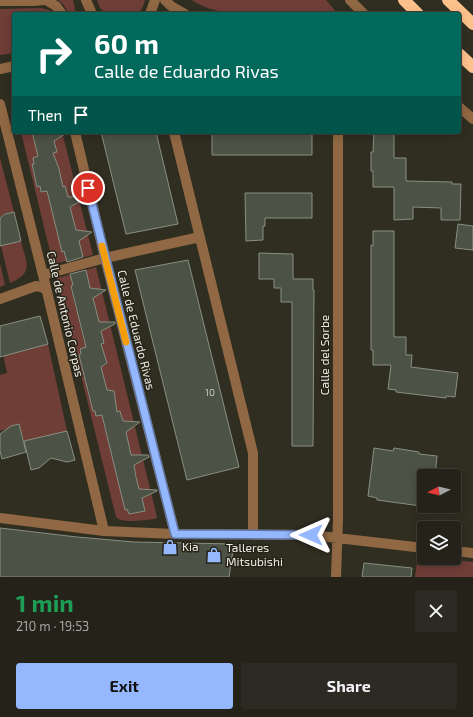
<!DOCTYPE html>
<meta charset="utf-8">
<style>
:root{--surface:#242219;--page:#2c2a22;--text:#f1f3f6;--muted:#a3a4a2;--line:#413f38;--accent:#94b7fd}
body{margin:0;font-family:"Exo 2",sans-serif;background:var(--page);color:var(--text);height:100vh;display:flex;flex-direction:column;font-size:15px;white-space:nowrap}
*{box-sizing:border-box;margin:0}
p{font-size:13px;color:var(--muted)}
.icon{flex:none;width:22px;height:22px;fill:none;stroke:currentColor;stroke-width:2;stroke-linecap:round;stroke-linejoin:round}
.map{position:relative;height:577px;overflow:hidden}
.side{display:flex;flex-direction:column;background:var(--surface);flex:1}
.side>*{flex:none}
.guide{position:absolute;left:12px;top:12px;width:449px;height:122px;border-radius:4px;box-shadow:0 2px 10px #0003,0 0 0 1px var(--line);background:#00695c;color:#fff;overflow:hidden}
.needle{width:26px;rotate:263deg}
.fabs{position:absolute;left:417px;top:469px;display:grid;gap:8px}
.fabs a{display:grid;place-items:center;width:44px;height:44px;border-radius:4px;background:var(--surface);box-shadow:0 2px 10px #0003,0 0 0 1px var(--line);font-size:20px}
.pin{position:absolute;display:grid;place-items:center;width:34px;height:34px;color:#fff;margin:-17px;border:2px solid #fff;border-radius:50%;box-shadow:0 1px 4px #0007}
.me{position:absolute;width:44px;margin:-22px;rotate:270deg;stroke-linejoin:round;filter:drop-shadow(0 0 3px #0008)}
.turn{display:flex;align-items:center;gap:14px;height:84px;padding:0 16px;font-size:18px}
.turn .icon{width:52px;height:52px;stroke-width:2.5}
.turn b{display:block;font-size:28px;line-height:34px}
.then{display:flex;align-items:center;height:38px;padding:0 16px;background:#0003;gap:8px;font-size:15px}
.round{display:grid;place-items:center;flex:none;width:42px;height:42px;border-radius:4px;background:var(--page)}
.head{display:flex;align-items:center;justify-content:space-between;height:68px;padding:0 16px}
h1{font-size:24px;font-weight:700;line-height:30px;color:#1e9e55}
.button{display:flex;gap:8px;margin-top:auto;padding:8px 16px}
.button a{flex:1;height:46px;border-radius:4px;background:var(--accent);color:#111;font-size:16px;font-weight:700;line-height:46px;text-align:center}
.button a+a{background:var(--page);color:var(--text)}
.map>svg:first-child{display:block}
</style>
<div class="map">
<svg width="473" height="577" viewBox="0 0 473 577">
<rect width="100%" height="100%" fill="#302e21"/>
<!-- green -->
<path fill="#6e3e37" fill-rule="evenodd" d="M58,0H73L76,14H69L63,4Z
M97,0H145L142,9L136,14H106L100,8Z
M192,0H326L338,14C320,14 301,14 282,14C254,14 216,17 192,0Z
M41,8L49,10L54,14H14V53L0,55V9Z
M21,132H32L41,156L33,158L34,164H32L37,187L40,186L41,192L49,190L62,252L64,251L76,230L70,207L76,204L74,197H68L65,186L57,188L55,176L60,173L58,166H52L49,154L57,152L54,141L59,138L62,132L93,255L53,264Z
M0,158L14,212L6,213L0,217Z
M21,241C26,263 35,272 10,283L1,246L8,242L14,243Z
M0,263L5,285L0,287Z
M96,267L157,517V518L154,519C144,520 122,524 116,517L57,278ZM87,276L90,288H96L98,291L93,298L99,322H105L106,328L101,331L99,357H105L107,364L101,367L107,390L113,391L115,397L112,413L120,411L131,455H137L139,462L134,465L139,489H146L147,495L142,498L144,511L129,514L127,509L125,510L103,420L104,415L96,416L95,411H93L87,389V377L84,378L79,355L81,354L80,349L88,347L87,342H84L79,320L81,319L78,309H76L71,286L73,285L72,280Z
M48,344L67,431C60,433 56,436 48,437V435L36,441L30,439L24,442L19,424C12,426 8,429 0,431V375L7,373L3,355L10,354L15,351L28,350L27,348C35,346 40,346 48,344Z
M418,555L424,556V558H439L473,562V577H415Z"/>
<!-- building -->
<path fill="#4c5246" stroke="#889082" d="M32,132H68L54,141L57,152L53,153L59,169L63,187L65,186L68,197H84V199L70,207L76,230L92,232L79,241L83,257L67,262L64,251L62,252L47,191L41,192L40,186L37,187L32,164H34L33,158L38,156Z
M101,132H156L178,224L126,234Z
M374,132H394V158H406V181L452,182V184H461L460,220H441V208L413,207V219L394,220V187H373V171H371V152H373Z
M212,134H312V155H212Z
M245,193H312V218H265V226H263V240L246,241Z
M14,212L21,241L0,246V218L5,214Z
M458,224L473,226V250L455,248Z
M373,231H394V337H406V355H412L411,367L458,373L455,397L446,396V398L396,392V390L388,389L391,365H373V350H371V245L373,246Z
M259,253L293,254V279H313V290H314L313,446H292V302H281V288H274V279H259Z
M188,260L239,467L187,480L135,270Z
M86,270L90,288L106,290L93,298L99,322H115V324L101,331L104,343L101,344L107,363L101,367L107,390L114,391L117,412L120,411L123,421L140,422L126,432L131,455H148L149,457L134,465L136,477L139,489L157,490V491L142,498L145,511L129,514L127,509L125,510L102,415L96,416L95,411H93L79,355L81,354L80,349L86,347L71,286L73,285L70,274Z
M40,316L48,344L0,357V326Z
M19,424L26,452L2,459L0,451V434L11,426Z
M67,431L75,460L67,462L51,458L39,468L31,470L24,441Z
M374,448L393,451L394,448L419,452V454L437,456L435,476H424V504H422L421,506L377,500V498L368,496Z
M0,528L77,537L134,542L234,544L229,577H0Z
M364,563L412,568L411,577H362Z"/>
<g fill="none" stroke-linecap="round" stroke-linejoin="round">
<!-- street -->
<path stroke="#906843" stroke-width="10" d="M46,0L56,6L62,14
M86,0L92,14
M165,0L171,6L185,14
M350,0L364,14
M0,1H34L44,0
M150,14L155,0
M0,69L14,66
M0,104L43,275L104,531
M459,107L473,119
M75,132L105,258L175,534
M174,132L253,453V535
M43,275L105,258L200,237
M0,299L36,286L41,287L46,289
M0,518L104,531L175,534L311,535L424,548
M454,551L473,553
M336,577L338,520V132"/>
<!-- highway -->
<path stroke="#fdc18c" stroke-width="12" d="M404,0L418,14
M448,0L473,24
M459,54L473,67"/>
</g>
<g fill="none" stroke-linecap="round" stroke-linejoin="round">
<!-- route casing -->
<g stroke="#6077a4" stroke-width="10">
<path id="route" d="M88,188L175,534L311,535"/>
</g>
<!-- route -->
<use href="#route" stroke="#94b7fd" stroke-width="7"/>
<!-- slow -->
<path stroke="#f59e0b" stroke-width="7" d="M102,246L126,342"/>
</g>
<!-- icons -->
<defs>
<g id="shop-bare" transform="scale(1.2)"><path d="M-5-2.5h2.3a2.7 3.5 0 0 1 5.4 0H5L5.5 6h-11ZM-1.5-2.5h3a1.5 2.3 0 0 0-3 0Z" fill="#94b7fd" stroke="#272418" stroke-width="2.5" paint-order="stroke"/></g>
</defs>
<g fill-rule="evenodd">
<use href="#shop-bare" x="170" y="547"/>
<use href="#shop-bare" x="214" y="555"/>
</g>
<g text-anchor="middle" stroke-width="3" stroke-linejoin="round" paint-order="stroke">
<!-- number labels -->
<g font-size="10" fill="#c5c5bc">
<text x="210" y="396">10</text>
</g>
<!-- street labels -->
<g font-size="12" fill="#edebe3" stroke="#272418">
<text transform="translate(65 314) rotate(77)" y="4">Calle de Antonio Corpas</text>
<text transform="translate(136 330) rotate(76)" y="4">Calle de Eduardo Rivas</text>
<text transform="translate(325 355) rotate(-90)" y="4">Calle del Sorbe</text>
</g>
<!-- poi labels -->
<g font-size="12" fill="#edebe3" stroke="#272418" text-anchor="start">
<text x="182" y="551">Kia</text>
<text x="226" y="552">Talleres<tspan x="226" dy="14">Mitsubishi</tspan></text>
</g>
</g>
</svg>
<div class="fabs">
<a><svg class="needle" viewBox="-14 -14 28 28"><path d="M0-13l5 13h-10z" fill="#e53935"/><path d="M0 13l5-13h-10z" fill="#a3a4a2"/></svg></a>
<a><svg class="icon" aria-label="layers" viewBox="0 0 24 24"><path d="M12 4l9 5-9 5-9-5zM3 14l9 5 9-5"/></svg></a>
</div>
<div class="pin" style="left:88px;top:188px;background:#d93025"><svg class="icon" aria-label="arrive" viewBox="0 0 24 24"><path d="M6 21V4h12l-3 4 3 4H6"/></svg></div>
<svg class="me" style="left:311px;top:535px" viewBox="-20 -20 40 40"><path d="M0-17L14 15 0 8-14 15z" fill="#94b7fd" stroke="#fff" stroke-width="4"/></svg>
<div class="guide">
<div class="turn"><svg class="icon" aria-label="right" viewBox="0 0 24 24"><path d="M7 20v-9h11M14 6l5 5-5 5"/></svg><div><b>60 m</b>Calle de Eduardo Rivas</div></div>
<div class="then">Then<svg class="icon" aria-label="arrive" viewBox="0 0 24 24"><path d="M6 21V4h12l-3 4 3 4H6"/></svg></div>
</div>
</div>
<section class="side">
<div class="head"><div><h1>1 min</h1><p>210 m · 19:53</p></div><a class="round"><svg class="icon" aria-label="close" viewBox="0 0 24 24"><path d="M6 6l12 12M18 6L6 18"/></svg></a></div>
<div class="button"><a>Exit</a><a>Share</a></div>
</section>
